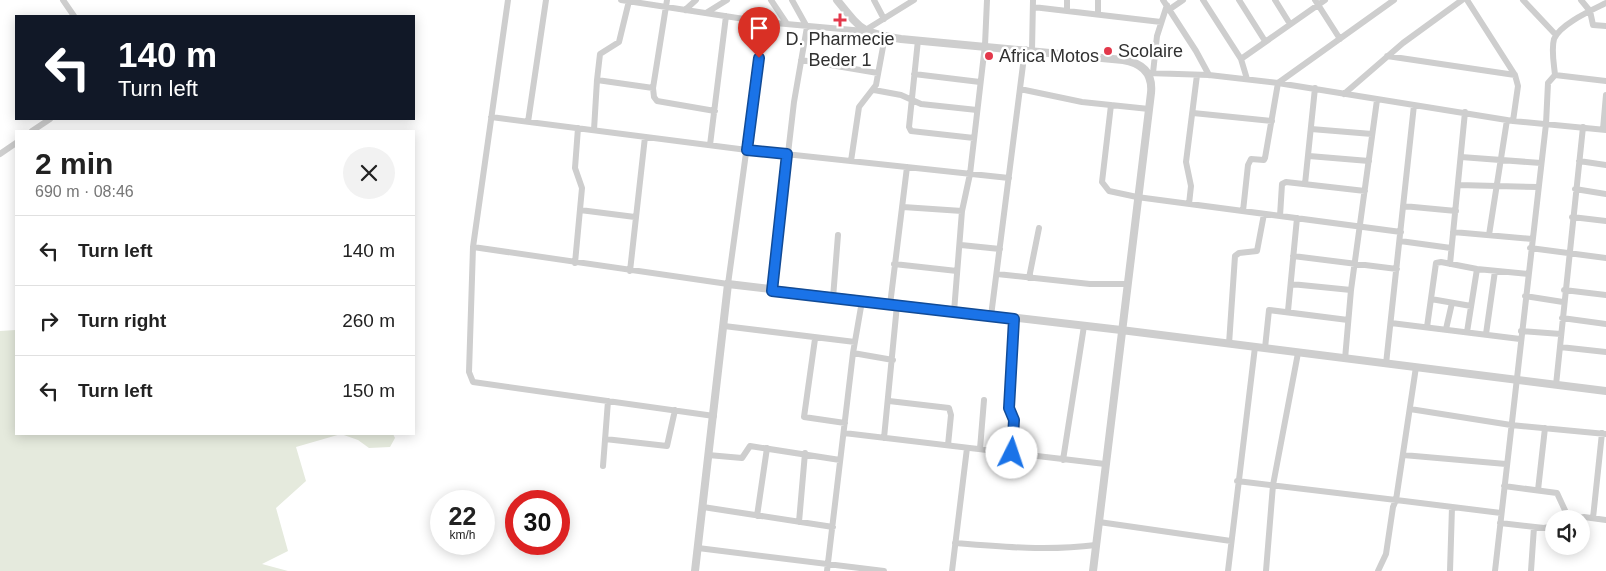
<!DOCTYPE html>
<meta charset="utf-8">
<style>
:root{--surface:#fff;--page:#f2f2f2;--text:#222;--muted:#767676;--line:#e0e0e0}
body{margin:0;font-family:Arial,sans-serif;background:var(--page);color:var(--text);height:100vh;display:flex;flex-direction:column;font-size:19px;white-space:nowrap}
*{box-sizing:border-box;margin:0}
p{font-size:16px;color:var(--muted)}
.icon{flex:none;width:28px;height:28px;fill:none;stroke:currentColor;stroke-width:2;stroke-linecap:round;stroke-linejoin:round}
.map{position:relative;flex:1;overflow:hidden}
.side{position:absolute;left:15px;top:130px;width:400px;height:305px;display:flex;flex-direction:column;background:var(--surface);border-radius:0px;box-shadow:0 2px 12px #0003}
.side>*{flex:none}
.hud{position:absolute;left:15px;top:15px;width:400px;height:105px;border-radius:0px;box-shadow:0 2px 12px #0003;background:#111827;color:#fff;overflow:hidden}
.buttons{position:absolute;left:1545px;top:510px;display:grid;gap:10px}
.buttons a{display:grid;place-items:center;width:45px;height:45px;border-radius:50%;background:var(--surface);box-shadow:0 2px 12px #0003;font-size:25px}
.speed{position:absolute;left:430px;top:490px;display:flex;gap:10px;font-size:25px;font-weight:700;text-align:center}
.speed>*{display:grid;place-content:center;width:65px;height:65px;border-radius:50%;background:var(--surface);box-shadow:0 2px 12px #0003;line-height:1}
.speed small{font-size:12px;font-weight:400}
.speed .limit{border:8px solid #d22;background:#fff;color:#111}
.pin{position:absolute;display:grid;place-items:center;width:42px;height:42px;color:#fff;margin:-51px -21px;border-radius:50% 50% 50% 0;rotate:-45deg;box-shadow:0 0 5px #0007}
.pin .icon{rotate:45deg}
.me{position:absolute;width:55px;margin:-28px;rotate:4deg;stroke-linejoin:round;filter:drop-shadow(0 0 4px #0008)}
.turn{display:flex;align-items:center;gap:18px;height:105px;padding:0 20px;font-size:22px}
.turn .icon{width:65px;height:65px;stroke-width:2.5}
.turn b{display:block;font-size:35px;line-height:42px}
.round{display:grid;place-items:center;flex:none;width:52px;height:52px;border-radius:26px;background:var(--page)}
.head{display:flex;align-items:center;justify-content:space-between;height:85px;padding:0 20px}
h1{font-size:30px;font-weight:700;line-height:38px}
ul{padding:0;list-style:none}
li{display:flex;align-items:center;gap:15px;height:70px;padding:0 20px;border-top:1px solid var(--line)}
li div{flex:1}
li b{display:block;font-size:19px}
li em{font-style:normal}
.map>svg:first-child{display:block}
</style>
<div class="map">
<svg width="1606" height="571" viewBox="0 0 1606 571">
<rect width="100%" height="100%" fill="#fff"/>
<!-- green -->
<path fill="#e5eadd" d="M16,330V434H393L395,438L390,447L369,448L358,440L341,434L296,447L306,481L276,508L288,551L262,564L288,571H0V331Z"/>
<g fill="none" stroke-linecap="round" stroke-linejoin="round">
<!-- minor -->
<path stroke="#cecece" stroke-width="6" d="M63,0L74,16
M508,0L473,247L728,284L764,22
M621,0L764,22L864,31L914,0
M667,0L653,88L654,97L657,101L715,111
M771,0L787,24
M874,0L884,19
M1163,0L1196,51L1209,75
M1203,0L1241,59L1247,79
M1239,0L1265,41
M1275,0L1290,24
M1315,0L1340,39
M1467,0L1515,75L1518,86L1513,121
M1523,0L1556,35
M1581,0L1590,11L1593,25L1606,26
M1033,7L1161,22
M1170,9L1183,0
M685,10L696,0
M1067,11V0
M706,13L727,0
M1098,14V0
M918,40L909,127L911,131L974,138
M1032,50L1033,0
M1387,56L1515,75
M1241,59L1325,0
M801,60L878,73
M1147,73L1209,75L1278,83L1394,0
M1153,73L1157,36L1167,5
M914,74L980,82
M1555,75C1554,64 1551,50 1554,39C1560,24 1592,10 1606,3
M597,80L600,54L619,42L629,1
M1020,89L1082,102L1149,109
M874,90L901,95L921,104L977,110
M1344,94L1403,43L1462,0
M1111,105L1102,182L1109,191L1137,197L1401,232
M1193,113L1272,121
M491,117L747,150L1009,178
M528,122L546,0
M1311,129L1372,134
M1603,129L1606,95
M594,130L597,80L653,88
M32,131L50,119
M710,145L726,16
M0,154L16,143
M1309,156L1369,161
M1461,157L1541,163
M851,161L859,107L876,85L885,36
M1579,161L1606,165
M1305,184L1315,88
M1458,185L1538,187
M1575,189L1606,194
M1189,204L1191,186L1186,162L1197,75
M1403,206L1456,211
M903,207L962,211
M580,210L635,217
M1243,211L1248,165L1251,159L1264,160L1265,158L1278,83L1513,121L1606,130
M1280,216L1282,184L1286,182L1365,191
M1572,217L1606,221
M1453,232L1532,239
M1489,235L1507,120
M1400,241L1451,248
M961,245L1000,249
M473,247L469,372L473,382L714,416
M1530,248L1606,258
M1293,256L1397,269
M575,263L582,188L575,168L578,128
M894,264L957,271
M1450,264L1465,112
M630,271L645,137
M997,274L1090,284H1127
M1029,278L1039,228
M1291,284L1351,290
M1564,290L1606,295
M772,291L794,102L807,27L792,0
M1525,296L1563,302
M833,298L838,235
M1431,299L1471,306
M890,305L907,167
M1288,311L1297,218
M954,312L962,211L970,174L985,45L987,0
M991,316L1025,49
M1562,318L1606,324
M1391,323L1520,339
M724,326L855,342
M1427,327L1436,263L1441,262L1477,269L1528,274
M1446,329L1452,303
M1521,331L1561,334
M1467,332L1477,269
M1486,334L1495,271
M815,339L804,417L845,423
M1229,344L1235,256L1239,253L1257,251L1264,214
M1560,347L1606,352
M1265,348L1269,310L1348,320
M853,353L893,360
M1345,359L1351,290L1377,100
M1386,364L1414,105
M1556,385L1583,127
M889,401L949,408L951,415L948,445
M1410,409L1511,425L1606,434
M844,433L1105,464
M884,438L897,305
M605,439L667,446L675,410
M980,449L984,400
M1012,453L1015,422L1009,408L1014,319
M708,455L742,458L750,446L840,460
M1403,455L1506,464
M1063,460L1084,326
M603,466L608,401
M1237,481L1396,500L1416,367
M1504,486L1557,493L1569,519
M1538,490L1545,428
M703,507L833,527
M757,516L767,448
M1593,518L1602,433
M1575,519L1584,517L1606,520
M799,522L805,453
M1099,522L1231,541
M1500,523L1544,528L1554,526
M955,543C1003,547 1048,551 1096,545
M698,548L884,571
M827,571L853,353L862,301
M952,571L967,448
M1228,571L1255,347
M1266,571L1273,485L1298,353
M1378,571L1386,554L1393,507L1396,500L1501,513
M1450,571L1452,507
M1495,571L1546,124L1548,83L1555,75L1606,81
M1531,571L1534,527"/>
<!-- tertiary -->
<path stroke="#cecece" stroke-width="8" d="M837,0C862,31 862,33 901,39L1123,60C1142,63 1153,73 1151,93L1093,571
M695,571L728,284L1121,330L1606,391"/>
</g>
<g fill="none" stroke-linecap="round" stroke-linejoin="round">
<!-- route casing -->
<g stroke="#114b97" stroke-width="12">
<path id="route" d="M759,58L747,150L787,154L772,291L1014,319L1009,408L1014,420L1012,453"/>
</g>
<!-- route -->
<use href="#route" stroke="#1a73e8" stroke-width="9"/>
</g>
<!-- markers -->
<g fill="#e3384b" stroke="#fff" stroke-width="2">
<path d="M837.5 12.5h5v5h5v5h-5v5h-5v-5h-5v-5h5z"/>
<circle cx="1108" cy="51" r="5"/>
<circle cx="989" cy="56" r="5"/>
</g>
<g text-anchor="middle" stroke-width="5" stroke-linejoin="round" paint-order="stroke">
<!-- poi labels -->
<g font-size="18" fill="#313131" stroke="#fff" text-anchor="start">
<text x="840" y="45" text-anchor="middle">D. Pharmecie<tspan x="840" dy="21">Beder 1</tspan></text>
<text x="1118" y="57">Scolaire</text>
<text x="999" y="62">Africa Motos</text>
</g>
</g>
</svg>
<div class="buttons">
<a><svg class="icon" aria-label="sound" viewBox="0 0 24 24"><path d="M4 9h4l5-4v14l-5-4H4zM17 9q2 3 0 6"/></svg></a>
</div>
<div class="speed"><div>22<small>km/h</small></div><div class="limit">30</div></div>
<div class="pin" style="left:759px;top:58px;background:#d93025"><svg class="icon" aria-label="arrive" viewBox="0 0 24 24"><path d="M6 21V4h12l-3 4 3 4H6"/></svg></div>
<svg class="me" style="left:1012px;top:453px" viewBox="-20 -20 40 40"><circle r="19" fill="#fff"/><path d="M0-13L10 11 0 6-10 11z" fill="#1a73e8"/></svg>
<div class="hud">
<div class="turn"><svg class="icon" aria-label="left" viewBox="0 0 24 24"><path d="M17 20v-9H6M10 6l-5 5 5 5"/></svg><div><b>140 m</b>Turn left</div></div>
</div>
<section class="side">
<div class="head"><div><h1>2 min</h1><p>690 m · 08:46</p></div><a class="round"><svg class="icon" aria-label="close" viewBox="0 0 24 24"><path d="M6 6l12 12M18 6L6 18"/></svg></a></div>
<ul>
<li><svg class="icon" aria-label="left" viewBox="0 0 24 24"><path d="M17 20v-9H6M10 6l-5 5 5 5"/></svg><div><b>Turn left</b></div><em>140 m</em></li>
<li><svg class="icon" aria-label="right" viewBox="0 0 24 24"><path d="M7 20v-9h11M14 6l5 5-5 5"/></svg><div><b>Turn right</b></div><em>260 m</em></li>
<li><svg class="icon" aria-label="left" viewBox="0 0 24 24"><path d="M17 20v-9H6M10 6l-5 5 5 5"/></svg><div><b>Turn left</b></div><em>150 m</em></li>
</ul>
</section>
</div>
